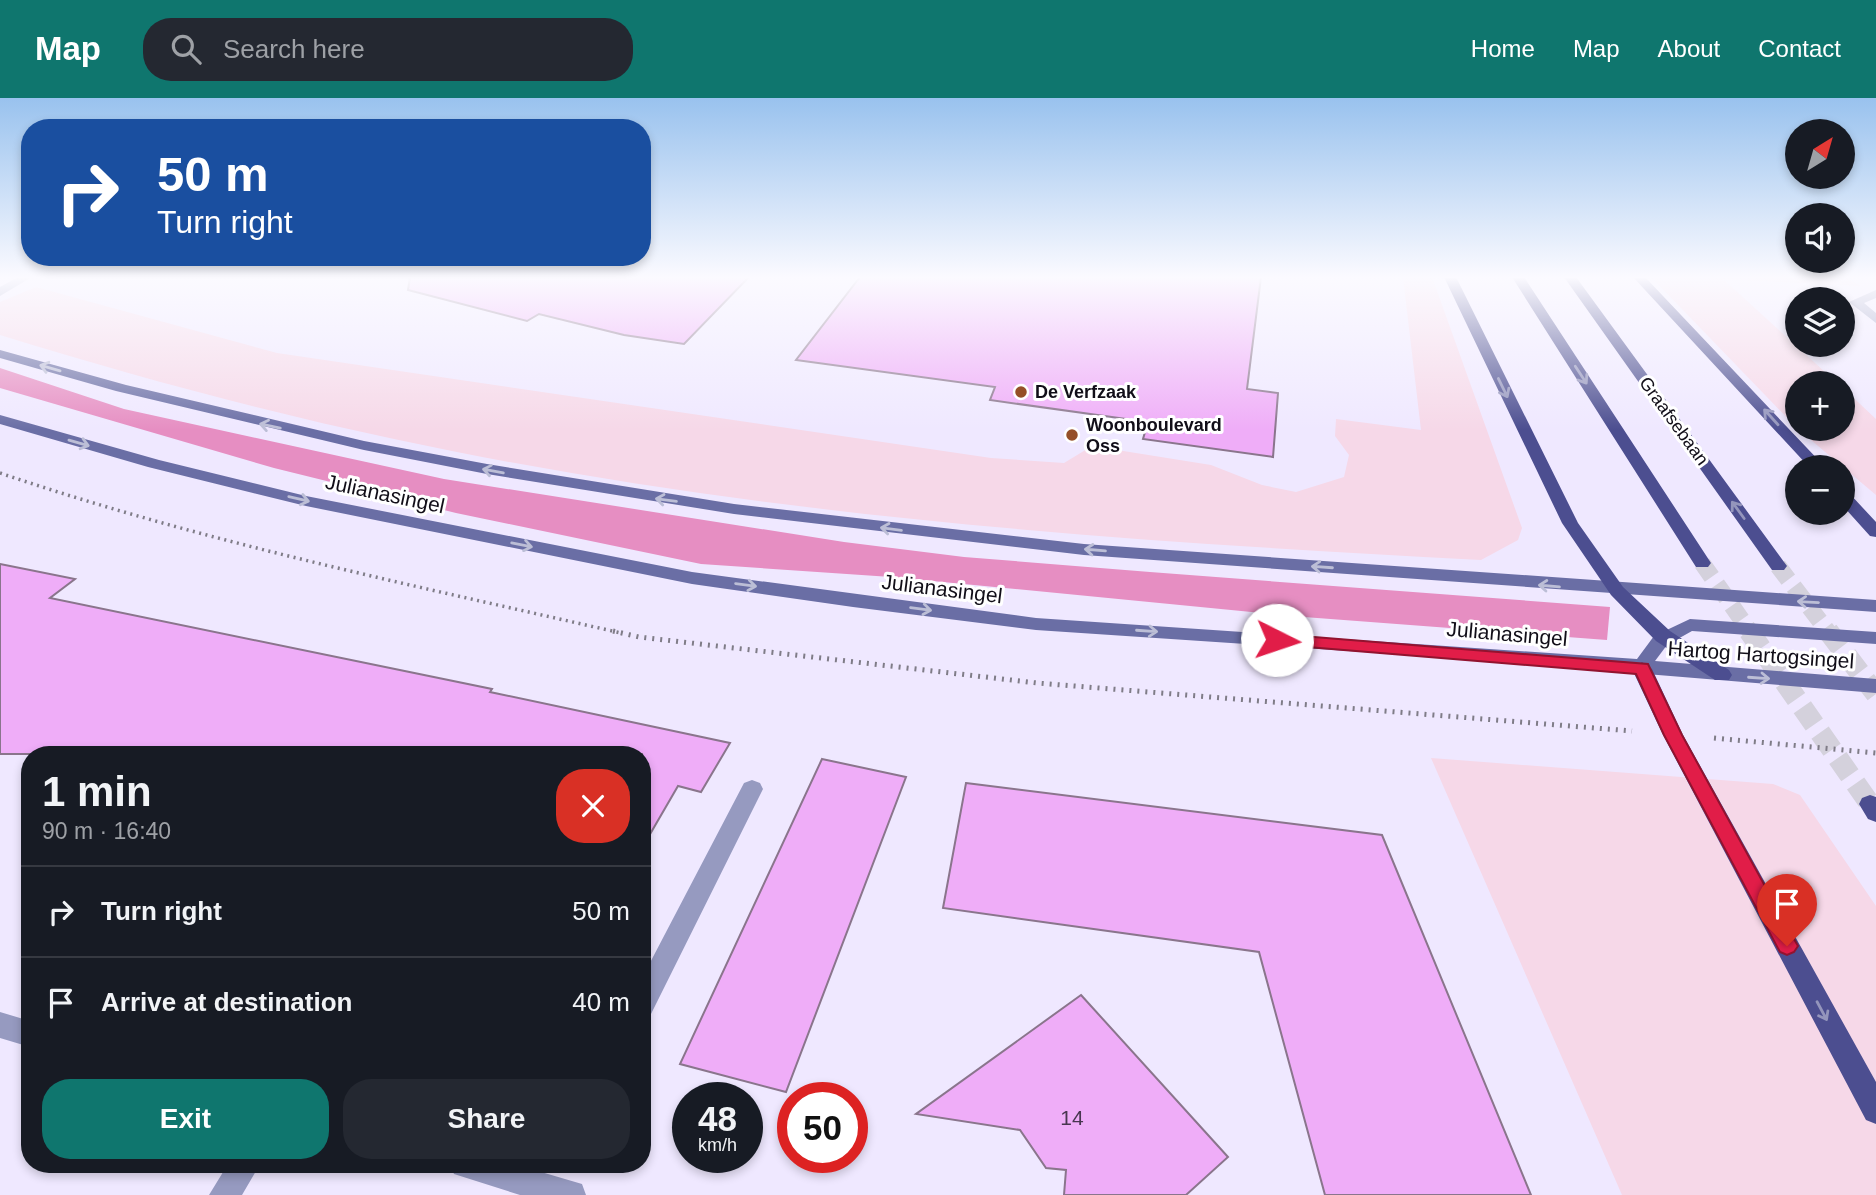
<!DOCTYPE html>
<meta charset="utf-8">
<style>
:root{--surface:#171b24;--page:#242831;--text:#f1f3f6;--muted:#9ea1a6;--line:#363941;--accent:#0f766e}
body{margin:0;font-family:Arial,sans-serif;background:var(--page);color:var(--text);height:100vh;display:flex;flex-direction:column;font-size:26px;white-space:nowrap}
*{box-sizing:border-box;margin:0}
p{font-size:23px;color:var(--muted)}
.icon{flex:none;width:38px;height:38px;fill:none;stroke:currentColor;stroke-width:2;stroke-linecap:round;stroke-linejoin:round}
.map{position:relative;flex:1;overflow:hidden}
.drawer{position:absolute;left:21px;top:648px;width:630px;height:427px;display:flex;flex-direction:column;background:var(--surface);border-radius:28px;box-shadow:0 4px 10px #0003}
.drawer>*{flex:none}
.hud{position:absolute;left:21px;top:21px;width:630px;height:147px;border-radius:28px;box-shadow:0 4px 10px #0003;background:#1a4fa0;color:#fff;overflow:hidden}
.needle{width:46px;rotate:37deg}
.buttons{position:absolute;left:1785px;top:21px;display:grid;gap:14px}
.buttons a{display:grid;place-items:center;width:70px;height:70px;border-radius:50%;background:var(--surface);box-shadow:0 4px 10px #0003;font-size:35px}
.speed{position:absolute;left:672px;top:984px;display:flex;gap:14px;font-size:35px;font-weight:700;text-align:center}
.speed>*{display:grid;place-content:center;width:91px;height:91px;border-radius:50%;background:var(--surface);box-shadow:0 4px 10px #0003;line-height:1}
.speed small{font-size:18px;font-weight:400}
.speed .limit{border:10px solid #d22;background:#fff;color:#111}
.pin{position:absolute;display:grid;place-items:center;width:60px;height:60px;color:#fff;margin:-72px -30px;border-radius:50% 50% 50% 0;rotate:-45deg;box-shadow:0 0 7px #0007}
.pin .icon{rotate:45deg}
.me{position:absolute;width:77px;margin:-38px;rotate:94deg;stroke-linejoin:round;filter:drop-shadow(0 0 5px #0008)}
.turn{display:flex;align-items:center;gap:24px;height:147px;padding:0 21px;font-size:32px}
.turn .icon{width:91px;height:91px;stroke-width:2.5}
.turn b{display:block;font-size:49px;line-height:60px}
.round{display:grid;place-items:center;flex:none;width:74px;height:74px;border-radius:28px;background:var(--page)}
.summary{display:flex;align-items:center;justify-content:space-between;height:119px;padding:0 21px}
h1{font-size:42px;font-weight:600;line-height:52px}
.primary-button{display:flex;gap:14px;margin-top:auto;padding:14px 21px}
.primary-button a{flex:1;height:80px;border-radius:28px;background:var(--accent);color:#fff;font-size:28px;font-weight:600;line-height:80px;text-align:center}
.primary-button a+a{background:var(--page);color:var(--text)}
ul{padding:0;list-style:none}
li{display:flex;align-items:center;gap:21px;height:91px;padding:0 21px;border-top:2px solid var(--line)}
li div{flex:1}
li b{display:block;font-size:26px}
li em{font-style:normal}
header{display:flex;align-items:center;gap:42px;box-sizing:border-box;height:98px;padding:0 35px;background:var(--accent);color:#fff}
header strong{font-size:33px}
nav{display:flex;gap:38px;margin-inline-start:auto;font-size:24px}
.search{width:490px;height:63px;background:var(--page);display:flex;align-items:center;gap:18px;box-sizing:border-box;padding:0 24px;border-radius:28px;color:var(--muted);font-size:26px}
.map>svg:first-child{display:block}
</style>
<header>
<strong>Map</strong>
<div class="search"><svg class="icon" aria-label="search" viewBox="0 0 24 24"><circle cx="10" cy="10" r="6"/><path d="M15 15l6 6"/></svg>Search here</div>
<nav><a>Home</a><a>Map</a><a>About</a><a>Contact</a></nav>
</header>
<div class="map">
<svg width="1876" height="1097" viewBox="0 0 1876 1097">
<rect width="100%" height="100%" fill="#f7f3ff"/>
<!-- built -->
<path fill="#efe8ff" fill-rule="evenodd" d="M0,179H1876V1097H0ZM1797,201H1843V247H1797ZM1797,285H1843V331H1797ZM1797,369H1843V415H1797ZM30,656H642V1066H30ZM688,999H747V1059H688ZM793,999H852V1059H793Z"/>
<!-- green -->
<path fill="#f6d8e8" d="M1403,179H1432L1522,430L1518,442L1481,462C1117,443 751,418 394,341C261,313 130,277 0,237V204L36,189L277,255L991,360L1064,365L1092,348L1211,367L1262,387L1296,394L1344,379L1349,357L1335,338L1336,321L1421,332Z
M1651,179H1844L1861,188L1723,181L1837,285H1797V330Z
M1843,290L1876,321V397L1798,331H1843Z
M1431,660L1773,686L1800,697L1876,808V1097H1622Z"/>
<!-- forest -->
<path fill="#e68ec2" d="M0,270L124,311L444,381L844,444L964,459L1150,474L1610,509L1607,542L1304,519L891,479L701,466L456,415L274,370L0,290Z"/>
<!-- building -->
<path fill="#efadf8" stroke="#8a758c" stroke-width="2" d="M410,179H749L684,246L624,237L539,216L527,223L408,192Z
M860,179H1261L1247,291L1278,295L1273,359L1143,341L1148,324L990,302L995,289L796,262Z
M0,466L75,481L50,500L492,591L490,594L730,645L701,694L678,688L642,750V656H0Z
M822,661L906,679L786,994L680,966Z
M966,685L1382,737L1531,1097H1325L1259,854L943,810Z
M1081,897L1228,1059L1186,1097H1064L1066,1072L1046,1070L1020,1032L916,1016Z"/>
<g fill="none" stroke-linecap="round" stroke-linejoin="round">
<!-- primary-tunnel-far1 -->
<path stroke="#d4d1dc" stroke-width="17" stroke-dasharray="17 9" stroke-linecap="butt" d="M1702,465L1751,535
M1778,468L1829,535"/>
<!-- primary-tunnel -->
<path stroke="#d4d1dc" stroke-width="21" stroke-dasharray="21 10" stroke-linecap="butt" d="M1749,533L1870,706
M1828,533L1876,596"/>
<!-- path-far1 -->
<path stroke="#7f7c87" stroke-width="3.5" stroke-dasharray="2 4.5" stroke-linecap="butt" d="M0,375C203,444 412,487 621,535"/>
<!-- path -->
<path stroke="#7f7c87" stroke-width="5" stroke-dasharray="2 6" stroke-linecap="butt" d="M613,533L639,539L1037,585L1632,633
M1714,640L1876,655"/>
<!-- service -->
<path fill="#969ac0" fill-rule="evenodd" d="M1876,192V200L1864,205L1876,215V225L1849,204Z
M752,682L760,685L763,691L651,916L642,919V880L744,685Z
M228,1066H260L242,1097H209Z"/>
<!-- minor -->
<path fill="#969ac0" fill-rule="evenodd" d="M18,179H32L0,198V189Z
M0,914L30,923V949L0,940Z
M449,1066H514L582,1086L586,1097H520L454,1076Z"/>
<!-- secondary -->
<path fill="#6a6ea5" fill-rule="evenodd" d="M0,252L126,287L364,343L487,366L734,406L1084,446L1876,502V514L1084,457L734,416L487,376L364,352L116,293L0,260Z
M0,317L159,362L306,398L692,474L1036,520L1637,561L1654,538L1690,521L1876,534V546L1692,533L1667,547L1655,563L1876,581V595L1438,559L1036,532L853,509L692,486L306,408L148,369L0,326Z"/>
<!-- primary -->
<path fill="#4c4e90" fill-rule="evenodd" d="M1444,179H1456L1578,425L1623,489L1670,533L1729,572L1732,577L1729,582H1715L1656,543L1611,497L1562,425Z
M1512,179H1524L1711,465L1708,469H1696Z
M1564,179H1576L1784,464L1787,468L1784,472H1772Z
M1633,179H1645L1825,369H1809Z
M1843,393L1849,395L1876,424V439L1870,438L1843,408Z
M1642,564L1652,571L1683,637L1876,984V1026L1866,1022L1663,637L1632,571Z
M1870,697L1876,699V724L1868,721L1859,706L1862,700Z"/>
</g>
<!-- one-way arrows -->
<defs><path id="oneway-shaft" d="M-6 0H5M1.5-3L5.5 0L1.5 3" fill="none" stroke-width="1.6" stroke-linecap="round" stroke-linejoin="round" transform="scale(1.75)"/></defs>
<g stroke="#bcbed6">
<use href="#oneway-shaft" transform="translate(50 270) rotate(-164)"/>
<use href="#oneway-shaft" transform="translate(270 328) rotate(-168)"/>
<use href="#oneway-shaft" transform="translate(79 345) rotate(16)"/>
<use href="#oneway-shaft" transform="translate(493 373) rotate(-170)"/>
<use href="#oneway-shaft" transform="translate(299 401) rotate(13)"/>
<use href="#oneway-shaft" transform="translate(666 402) rotate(-173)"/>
<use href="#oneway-shaft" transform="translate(891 431) rotate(-173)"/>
<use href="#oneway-shaft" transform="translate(522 447) rotate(11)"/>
<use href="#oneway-shaft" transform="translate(1095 452) rotate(-175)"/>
<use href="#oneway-shaft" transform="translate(1322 469) rotate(-176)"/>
<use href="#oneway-shaft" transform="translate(746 487) rotate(8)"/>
<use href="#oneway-shaft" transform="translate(1549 488) rotate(-175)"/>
<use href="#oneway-shaft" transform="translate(1808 504) rotate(-177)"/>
<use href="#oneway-shaft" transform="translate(921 511) rotate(7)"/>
<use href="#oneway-shaft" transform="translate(1147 533) rotate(4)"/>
<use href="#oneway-shaft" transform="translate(1759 580) rotate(4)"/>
</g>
<g stroke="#9495bc">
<use href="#oneway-shaft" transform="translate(1581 277) rotate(57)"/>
<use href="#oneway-shaft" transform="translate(1503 290) rotate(64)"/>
<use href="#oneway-shaft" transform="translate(1771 319) rotate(-132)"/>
<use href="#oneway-shaft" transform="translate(1738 412) rotate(-126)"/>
<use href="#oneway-shaft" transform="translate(1822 913) rotate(62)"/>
</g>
<!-- sky -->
<linearGradient id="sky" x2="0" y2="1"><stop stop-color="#99c2ee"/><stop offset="0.54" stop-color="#fbfaff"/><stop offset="1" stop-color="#fbfaff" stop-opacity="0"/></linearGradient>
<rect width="1876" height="332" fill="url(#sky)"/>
<!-- route -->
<path fill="#e11d48" stroke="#92132f" stroke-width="2" d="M1277,536L1648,566L1682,637L1794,841L1798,848L1794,854L1787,857L1780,854L1664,637L1636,576L1271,546L1269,542Z"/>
<!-- markers -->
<g fill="#954f27" stroke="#fff" stroke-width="2.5">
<circle cx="1021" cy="294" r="7"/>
<circle cx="1072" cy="337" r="7"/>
</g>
<g text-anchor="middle" stroke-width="6" stroke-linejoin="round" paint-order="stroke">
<!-- far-poi labels -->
<g font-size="18" font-weight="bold" fill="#110e18" stroke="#fff" text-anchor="start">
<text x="1035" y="300">De Verfzaak</text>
<text x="1086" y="333">Woonboulevard<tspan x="1086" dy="21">Oss</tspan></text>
</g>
<!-- far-street labels -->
<g font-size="18" fill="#110e18" stroke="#fff">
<text transform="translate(1674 323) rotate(54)" y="6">Graafsebaan</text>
</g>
<!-- street labels -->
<g font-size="21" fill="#110e18" stroke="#fff">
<text transform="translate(385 396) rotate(12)" y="7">Julianasingel</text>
<text transform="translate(942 491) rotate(7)" y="7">Julianasingel</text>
<text transform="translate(1507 536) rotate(5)" y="7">Julianasingel</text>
<text transform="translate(1761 557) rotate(4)" y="7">Hartog Hartogsingel</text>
</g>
<!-- near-number labels -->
<g font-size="21" fill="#483650">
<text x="1072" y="1027">14</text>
</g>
</g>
</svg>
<div class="buttons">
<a><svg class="needle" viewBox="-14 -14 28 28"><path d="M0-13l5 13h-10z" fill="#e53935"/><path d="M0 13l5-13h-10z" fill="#9ea1a6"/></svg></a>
<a><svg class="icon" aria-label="sound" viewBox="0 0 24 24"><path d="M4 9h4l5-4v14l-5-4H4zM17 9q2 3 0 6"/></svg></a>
<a><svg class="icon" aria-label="layers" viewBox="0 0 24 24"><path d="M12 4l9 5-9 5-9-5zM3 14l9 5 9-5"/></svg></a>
<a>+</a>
<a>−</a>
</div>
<div class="speed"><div>48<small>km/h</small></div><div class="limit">50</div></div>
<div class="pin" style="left:1787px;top:848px;background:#d93025"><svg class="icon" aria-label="arrive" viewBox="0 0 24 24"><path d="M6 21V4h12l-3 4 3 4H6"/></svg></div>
<svg class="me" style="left:1277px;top:542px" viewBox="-20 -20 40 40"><circle r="19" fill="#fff"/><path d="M0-13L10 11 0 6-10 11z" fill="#e11d48"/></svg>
<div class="hud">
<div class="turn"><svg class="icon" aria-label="right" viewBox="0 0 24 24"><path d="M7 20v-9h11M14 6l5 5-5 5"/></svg><div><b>50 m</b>Turn right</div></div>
</div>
<section class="drawer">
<div class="summary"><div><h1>1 min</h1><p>90 m · 16:40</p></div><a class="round" style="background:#d93025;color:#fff"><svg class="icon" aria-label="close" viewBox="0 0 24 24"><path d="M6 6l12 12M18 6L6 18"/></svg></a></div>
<ul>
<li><svg class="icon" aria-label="right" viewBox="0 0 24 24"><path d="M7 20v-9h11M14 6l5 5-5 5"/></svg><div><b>Turn right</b></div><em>50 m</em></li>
<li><svg class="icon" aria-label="arrive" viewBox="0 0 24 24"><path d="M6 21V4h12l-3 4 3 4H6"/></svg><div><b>Arrive at destination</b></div><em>40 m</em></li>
</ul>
<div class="primary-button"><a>Exit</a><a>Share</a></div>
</section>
</div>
